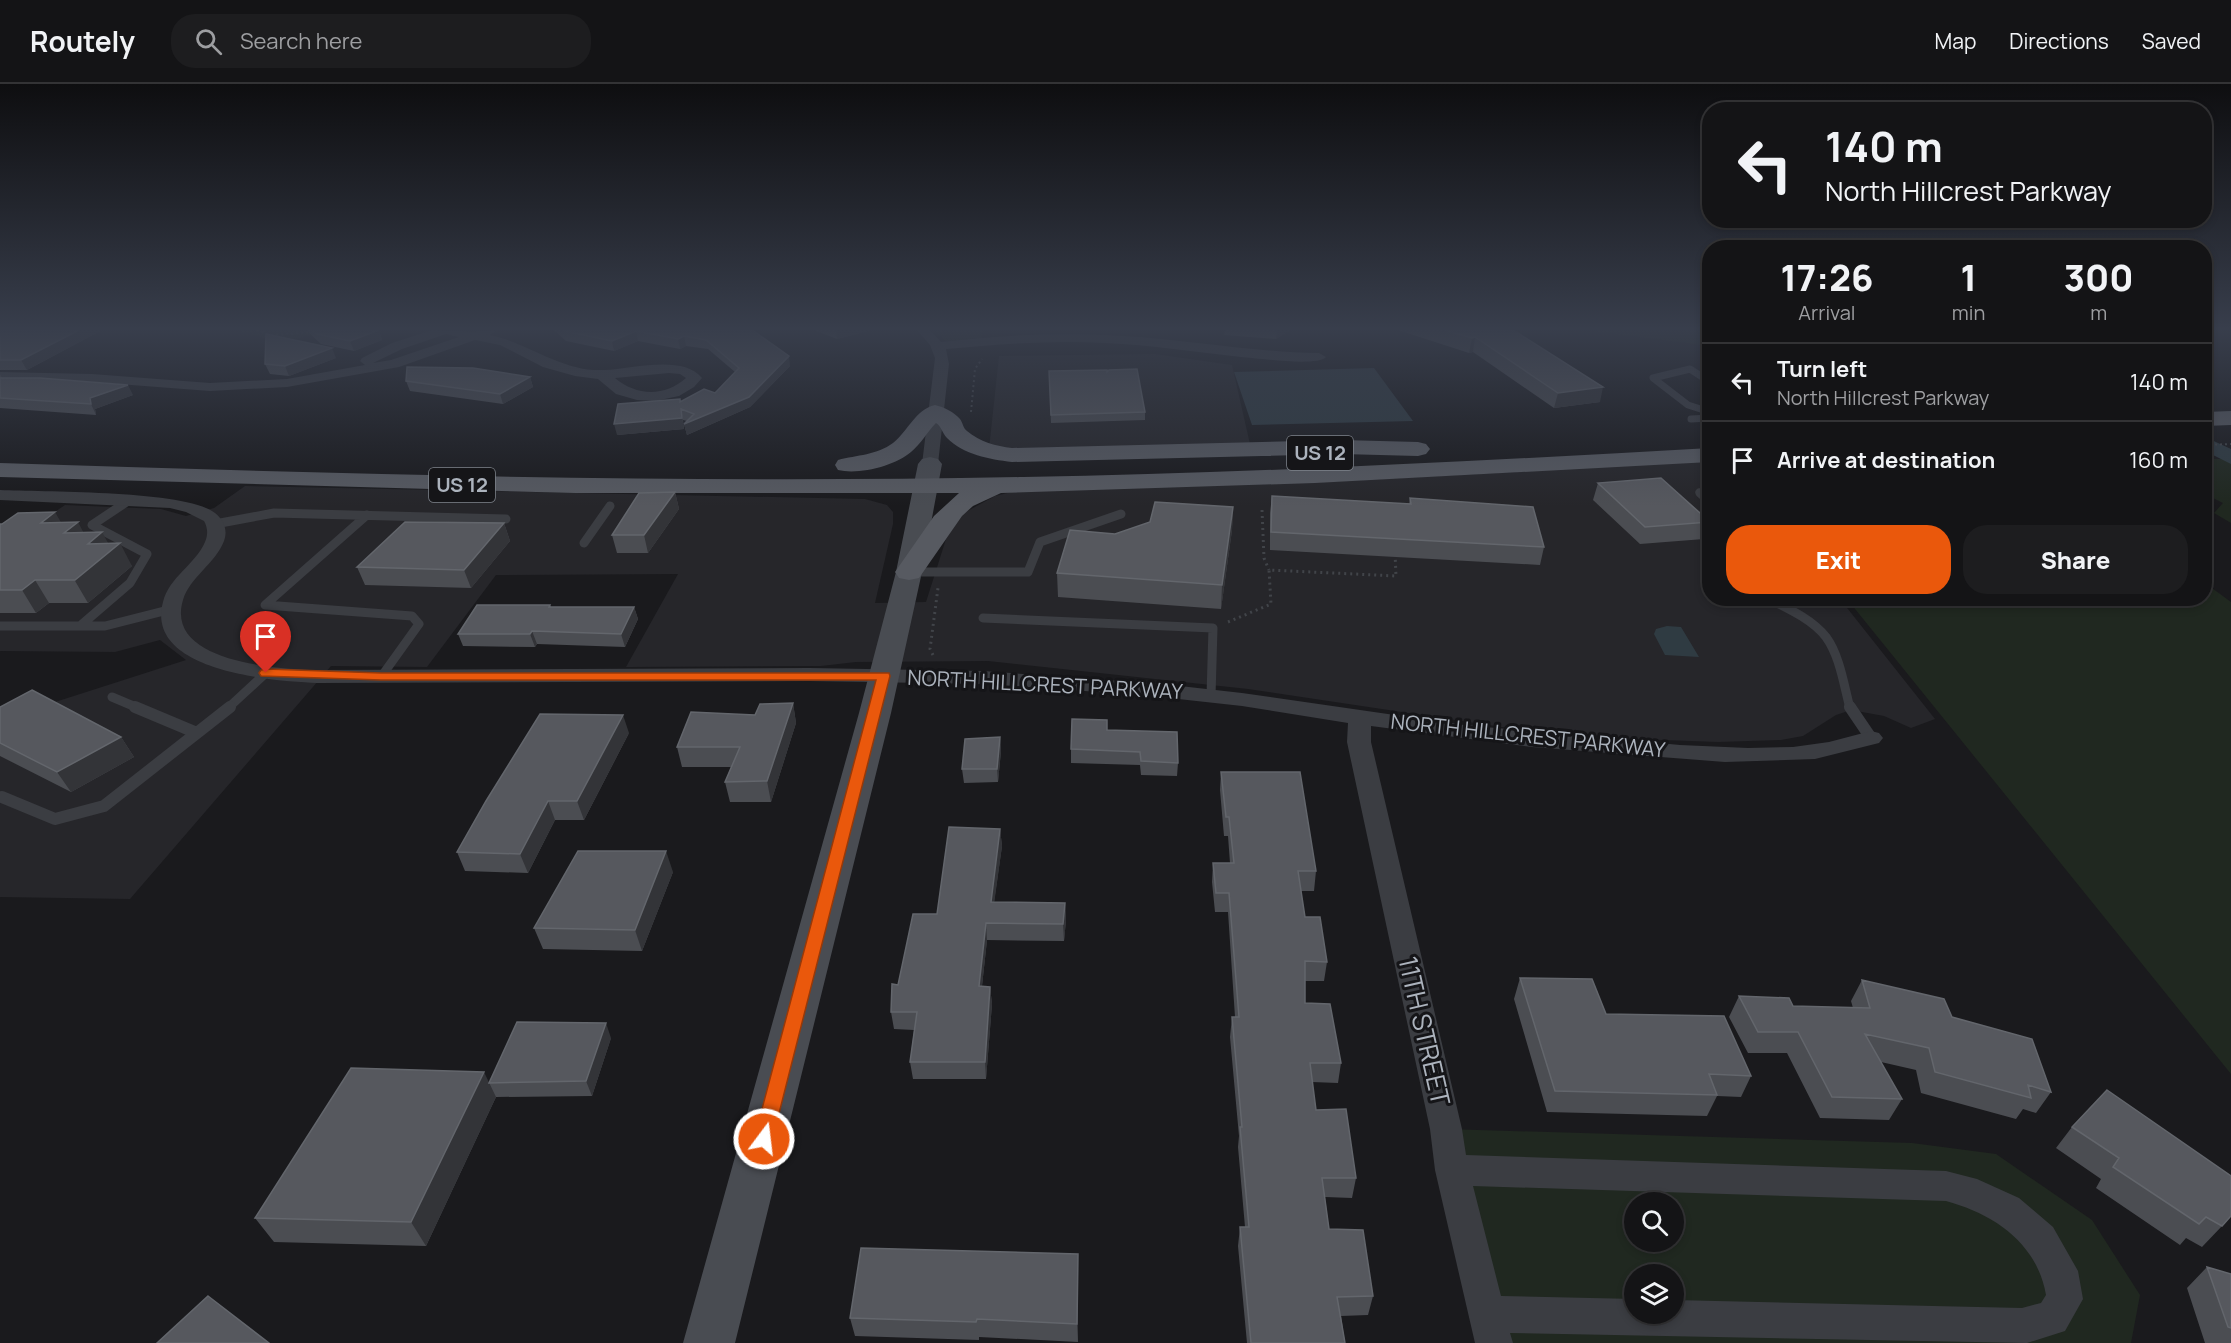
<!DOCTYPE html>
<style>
:root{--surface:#141416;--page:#1d1d1f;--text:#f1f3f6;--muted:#9d9ea1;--line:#333335;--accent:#ea580c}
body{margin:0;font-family:Manrope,sans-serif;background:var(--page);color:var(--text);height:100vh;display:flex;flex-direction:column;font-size:22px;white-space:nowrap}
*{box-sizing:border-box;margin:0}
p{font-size:20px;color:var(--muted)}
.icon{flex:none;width:33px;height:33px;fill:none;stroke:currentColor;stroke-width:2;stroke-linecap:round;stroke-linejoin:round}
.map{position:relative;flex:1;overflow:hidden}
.details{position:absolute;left:1702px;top:156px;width:510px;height:366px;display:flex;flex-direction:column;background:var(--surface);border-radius:24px;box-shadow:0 3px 9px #0003,0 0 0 2px var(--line)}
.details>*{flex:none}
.hud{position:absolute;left:1702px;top:18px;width:510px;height:126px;border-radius:24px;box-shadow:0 3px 9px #0003,0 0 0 2px var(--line);background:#141416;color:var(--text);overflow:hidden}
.buttons{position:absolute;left:1624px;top:1108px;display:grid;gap:12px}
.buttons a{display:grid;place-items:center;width:60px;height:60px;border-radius:50%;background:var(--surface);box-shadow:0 3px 9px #0003,0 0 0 2px var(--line);font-size:30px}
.pin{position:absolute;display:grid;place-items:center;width:51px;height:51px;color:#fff;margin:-62px -26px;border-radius:50% 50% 50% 0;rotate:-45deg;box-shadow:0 0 6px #0007}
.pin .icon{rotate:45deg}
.me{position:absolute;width:66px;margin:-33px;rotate:15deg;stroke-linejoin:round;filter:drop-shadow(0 0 4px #0008)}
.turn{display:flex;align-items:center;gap:21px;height:126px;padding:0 24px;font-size:27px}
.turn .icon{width:78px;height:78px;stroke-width:2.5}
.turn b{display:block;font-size:42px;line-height:51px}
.eta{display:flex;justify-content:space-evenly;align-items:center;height:102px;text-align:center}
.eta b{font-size:36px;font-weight:800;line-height:42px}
.button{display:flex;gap:12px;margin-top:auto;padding:12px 24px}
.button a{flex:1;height:69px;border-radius:24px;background:var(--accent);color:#fff;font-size:24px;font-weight:800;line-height:69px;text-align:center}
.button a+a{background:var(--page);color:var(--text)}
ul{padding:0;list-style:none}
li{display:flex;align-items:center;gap:18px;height:78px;padding:0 24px;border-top:2px solid var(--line)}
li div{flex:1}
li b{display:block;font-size:22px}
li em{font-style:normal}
header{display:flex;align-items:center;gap:36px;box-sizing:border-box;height:84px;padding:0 30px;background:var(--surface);border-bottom:2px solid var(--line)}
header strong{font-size:28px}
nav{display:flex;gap:33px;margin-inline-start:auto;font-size:21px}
.search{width:420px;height:54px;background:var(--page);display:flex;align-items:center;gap:15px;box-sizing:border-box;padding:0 21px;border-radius:24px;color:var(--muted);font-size:22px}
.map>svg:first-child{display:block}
</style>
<header>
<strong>Routely</strong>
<div class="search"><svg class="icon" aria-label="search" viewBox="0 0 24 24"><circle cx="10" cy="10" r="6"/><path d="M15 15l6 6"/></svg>Search here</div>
<nav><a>Map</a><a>Directions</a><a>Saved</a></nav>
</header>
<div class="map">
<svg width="2231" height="1259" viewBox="0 0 2231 1259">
<rect width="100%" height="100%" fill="#1a1a1d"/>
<!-- built -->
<path fill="#26262a" d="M1155,270L1232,281L1250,360L989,365L999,272Z
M1710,376V514L1840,515L1935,635L1911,644L1884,632L1851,626L1836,631L1803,652L1781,656L1718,658L1636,655L1502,643L1248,605L988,577L856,578L821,582L626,583L678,490L496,491L427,583L331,582L130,815L0,813V662L52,619L186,576L160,556L115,568L0,567V465L65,421L161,425L186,432L214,424L245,402L865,415L887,421L893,428V440L875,519L926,518L946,455L962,430L995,412L1016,407L1324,398L1500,389Z"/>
<!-- green -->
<path fill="#202820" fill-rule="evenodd" d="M237,246H338L294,255L270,256Z
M932,246H983L982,254L946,257Z
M1584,246H1710V262Z
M2205,375H2231V439L2214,429L2223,419L2205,410Z
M2205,499L2231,518V990L1847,515L2205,514Z
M1446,1045L1912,1059L1996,1070L2092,1136L2140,1211L2131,1259H1495ZM1635,1119H1674V1158H1635ZM1635,1191H1674V1230H1635Z"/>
<!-- water -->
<path fill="#2f3b42" d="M1374,284L1413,337L1252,341L1234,288Z
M2205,353L2231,365V380L2205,367Z
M1667,542L1681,543L1699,573L1665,571L1654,550L1656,545Z"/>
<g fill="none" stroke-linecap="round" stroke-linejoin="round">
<!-- path-far1 -->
<path stroke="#414449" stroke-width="2" stroke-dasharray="2 3" stroke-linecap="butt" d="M257,246L273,251L313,248
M971,328L975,285L982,275
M2205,361L2231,360"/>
<!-- path -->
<path stroke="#414449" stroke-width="3" stroke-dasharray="2 4" stroke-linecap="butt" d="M1262,426L1264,474L1269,486
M1228,538L1271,520L1269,486L1396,492L1395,468
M933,571L930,565L938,504"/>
<!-- lane-far2 -->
<path stroke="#3b3d42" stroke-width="7" d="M1710,298L1690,285L1653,294L1688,321L1710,328
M1691,335L1710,334
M1699,408L1702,411"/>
<!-- lane-far1 -->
<path stroke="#3b3d42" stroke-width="9" d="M1700,409L1710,418
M367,431L265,521L412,532L419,540L381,593
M215,440L274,429L506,435
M584,459L610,422
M909,488H1028L1040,458L1121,430
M1767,514C1787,524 1812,535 1826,553C1840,572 1844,602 1850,624
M983,534L1213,544L1211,612
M0,542H105L172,525
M80,542L130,499L147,470L92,441L128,417
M112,613L138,624
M228,624L266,589"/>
<!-- lane -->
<path stroke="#3b3d42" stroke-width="12" d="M135,623L197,649
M1850,623L1871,654
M2,713L55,735L104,722L230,623"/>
<!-- street -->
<path fill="#3b3d42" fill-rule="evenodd" d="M432,246L473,248L497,246L490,251C529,259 562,288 604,286C632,285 683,270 702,294L694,303L679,312L655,317L637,316L616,310L598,295L575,292L543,283L500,261L475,256L399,283L287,303L210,307L92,298L0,296V288L92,290L210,299L287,295L365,281L360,277L362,274L392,259ZM446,250L459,253L391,276L373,279L402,265ZM669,289L680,290L686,294C665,313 636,312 615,294Z
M917,246H930L941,258C1002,251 1063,248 1124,252C1189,256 1253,268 1319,269L1326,273C1317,283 1257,274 1241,273C1196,268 1151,261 1105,259C1052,256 999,260 946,265L949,280L938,380L930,385L922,380L935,274L930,261Z
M0,406C43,408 187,406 215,429C224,436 228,446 224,457C215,480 190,493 183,516C164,579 280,585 317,586L809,584L983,587L1162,600L1242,609L1464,641L1680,661L1748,664L1793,663L1829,658L1871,647L1879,649L1883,654L1879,659L1815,675L1725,678L1532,663L1371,642V658L1462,1045L1466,1071L1946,1087L1977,1095L2019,1114L2053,1143L2078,1187L2083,1215L2065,1247L2027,1259L1510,1249L1513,1259H1475L1435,1086L1430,1045L1347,658L1348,639L1242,622L1142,611L983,600L809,597L317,599C274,597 144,588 163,518C169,493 195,481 205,458C208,451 208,444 204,437L186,428L170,424L0,416ZM1473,1102L1946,1117C1994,1130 2037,1159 2046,1211L2041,1219L2022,1224L1674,1216V1230H1635V1215L1501,1212Z"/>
<!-- secondary -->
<path fill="#494c52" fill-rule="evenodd" d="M930,373L938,375L942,380L922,488L891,629L735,1259H683L859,629L896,488L918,380L922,375Z"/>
<!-- primary -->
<path fill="#575a61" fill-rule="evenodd" d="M935,321C944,323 954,328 960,335C963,339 963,344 967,347C980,358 996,362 1012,364L1342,356L1418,358L1426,360L1430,365L1426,370L1418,372L1342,370L1012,378C989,375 964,371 947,354C942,349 942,343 936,339C927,348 921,360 911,368C895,382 859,391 838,386L835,381L838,376C857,371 877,371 893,359C908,347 915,326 935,321Z
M2231,327V341L2205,342V328Z
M1710,364V378L1315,399L1001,409L973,422L962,432L919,494L909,496L899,494L895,488L934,432L959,409H575L0,393V379C341,390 682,400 1023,393C1252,389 1481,377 1710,364Z"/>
</g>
<!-- wall -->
<path fill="#4b4d52" d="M0,246H102L27,286H0Z
M306,246H379L382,256L354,267L321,260Z
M554,246H752L790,282L750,323L687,351L684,340L687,337L683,336L684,345L617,351L681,318L715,309L735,288L708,265L686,262L680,265L638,257L614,267L566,257Z
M814,246H872L837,255Z
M1225,246H1290L1276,255L1224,251Z
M1398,246H1513L1600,318L1554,324L1473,268L1469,269Z
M336,274L289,292L270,290L265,280Z
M1049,287L1107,288L1145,328V336L1051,339Z
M0,290L2,294L133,311L95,325L96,331L0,324Z
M530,293L533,303L503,320L410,307L406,297Z
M1598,399L1710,438L1704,455L1640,460L1593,416Z
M675,408L679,425L648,469H617L612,451Z
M1272,412L1409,420L1410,414L1544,463L1540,481L1270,466V429Z
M1233,423L1232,446L1221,525L1058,513L1057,489L1115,450Z
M62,438L108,460L132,482L88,519H49L36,529H0V440Z
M504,439L510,457L471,504L365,501L357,483Z
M550,521L551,523H634L638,535L625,563L537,560L535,563L463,562L458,550Z
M793,619L796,639L771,718H730L725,698L731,683H682L677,663L755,631Z
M0,623L121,653L134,673L71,708L0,672Z
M1108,646L1178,679L1177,692L1141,691L1140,681L1071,679V665Z
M629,649L584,736H555L528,789L465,787L457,768Z
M1000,653L1001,667L998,698L964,699L962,685Z
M1221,688L1316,787L1314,807H1301L1305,833L1327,878L1324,897H1305V919L1341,979L1338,999L1312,998L1316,1026L1356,1094L1352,1114L1325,1113L1329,1145L1373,1212L1368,1231L1341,1232L1345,1259H1247L1238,1162L1240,1143H1245L1238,1063L1239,1052L1230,953L1232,933H1235L1228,828H1215L1212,798L1213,779H1230L1228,752H1224L1220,706Z
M1000,745L1002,762L994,818L1065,819L1066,836L1064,857L987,856L982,902L990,903L992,920L986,995H913L910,978L914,946L894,945L891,928L937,830Z
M673,788L642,867L543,865L534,844Z
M1520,894L1606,930L1751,992L1741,1013L1717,1012L1707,1032L1547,1028L1514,915Z
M1862,896L1952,933L2051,1008L2036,1029L2023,1025L2016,1035L1921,1009L1916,986L1881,978L1902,1015L1889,1036L1820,1034L1787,969H1748L1729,933L1739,912L1793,922L1853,924L1851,917Z
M611,954L592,1012L496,1013L426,1162L274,1158L255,1134L489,999Z
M2072,1043L2222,1142L2202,1163L2186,1154L2180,1161L2096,1104L2101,1095L2056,1064Z
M1078,1170V1258L979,1253V1256L855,1252L850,1234Z
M2207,1183L2231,1190V1259H2205L2187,1204Z"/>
<!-- shaded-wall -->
<path fill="#333438" d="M79,246H102L27,286L21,276Z
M379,246L382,256L354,267L350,257Z
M836,246H872L837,255Z
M1277,246H1290L1276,255Z
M636,247L638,257L614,267L612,257Z
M684,252L686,262L680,265L678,255Z
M1475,253L1473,268L1469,269L1472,254Z
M332,264L336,274L289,292L285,282Z
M789,272L790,282L750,323L687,351L684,340Z
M530,293L533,303L503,320L500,310Z
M128,301L133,311L95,325L96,331L91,320L90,314Z
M1603,303L1600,318L1554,324L1558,309Z
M681,325L684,345L617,351L614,340Z
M675,408L679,425L648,469L644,451Z
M1233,423L1232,446L1221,525L1222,501Z
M55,428L66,447L78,438L89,459L102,448L112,466L120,459L132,482L88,519L41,439Z
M504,439L510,457L471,504L464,486Z
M35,496L49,519L36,529L22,506Z
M634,523L638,535L625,563L621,550Z
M532,547L537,560L535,563L530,550Z
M793,619L796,639L771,718L767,697Z
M623,631L629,649L584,736L577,717Z
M121,653L134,673L71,708L57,688Z
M1000,653L1001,667L998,698L997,685Z
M548,717L555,736L528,789L520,770Z
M1000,745L1002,762L992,835L991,818Z
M666,767L673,788L642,867L635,846Z
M1065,819L1066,836L1064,857L1063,840Z
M986,839L987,856L980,920L979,902Z
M990,903L992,920L986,995L985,978Z
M606,939L611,954L592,1012L586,997Z
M484,988L496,1013L426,1162L411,1138Z
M1078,1170V1258L1077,1240Z"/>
<!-- building -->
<path fill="#56585e" stroke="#63666c" stroke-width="1.5" d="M0,246H79L21,276H0Z
M312,246H379L350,257L317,250Z
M562,246H752L789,272L749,313L684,340L694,330L681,325L682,334L614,340L618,320L680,315V318L704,305L715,309L739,284L706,256L684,252L678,255L636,247L612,257L564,247Z
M1444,246H1513L1603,303L1558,309L1475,253L1472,254Z
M266,250L332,264L285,282L265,280Z
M407,283L473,284L530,293L500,310L406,297Z
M1137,285L1145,328L1051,331L1049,287L1107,286V288L1109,286Z
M0,294H40L128,301L90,314L91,320L0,314Z
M1661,394L1710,438L1645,443L1598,399Z
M675,408L644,451H612L639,409Z
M1272,412L1411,420L1410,414L1533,423L1544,463L1271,448Z
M1155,418L1233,423L1222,501L1057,489L1070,446L1115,450L1150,438Z
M55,428L41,439L78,438L64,449L102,448L88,460L120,459L75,496H35L22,506H0V440H2L18,429Z
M405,438L504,439L464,486L357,483Z
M477,521H550L549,523H634L621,550L532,547L530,550H458Z
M32,606L121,653L57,688L0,659V623Z
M793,619L767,697L725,698L740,663H677L691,628L755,631L760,620Z
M540,630L623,631L577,717H548L520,770L457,768L486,717Z
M1072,635L1107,636V646L1177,648L1178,679L1141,677L1140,668L1071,665Z
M1000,653L997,685H962L965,655Z
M1221,688H1300L1316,787H1298L1305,833H1320L1327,878L1305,877V919L1330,920L1341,979H1310L1316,1026L1346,1025L1356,1094H1322L1329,1145L1363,1146L1373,1212L1337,1213L1345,1259H1251L1240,1143H1249L1240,1043H1242L1232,933H1239L1229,809H1216L1213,779H1234L1229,733H1226Z
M949,743L1000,745L991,818L1065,819L1063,840L986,839L979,902L990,903L985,978H910L917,928H891L892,900L898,901L913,830H937Z
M578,767H666L635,846L534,844Z
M1520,894L1592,895L1606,930L1724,932L1751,992L1709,990L1717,1011L1555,1007Z
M1862,896L1944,915L1952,933L2032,955L2051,1008L2028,1001L2031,1014L1935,988L1929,964L1865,950L1902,1015L1832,1013L1798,948H1758L1739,912L1789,914L1793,922L1870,924Z
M517,938L606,939L586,997L489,999Z
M351,984L484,988L411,1138L255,1134Z
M2107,1006L2231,1092V1132L2222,1142L2206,1133L2199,1140L2113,1083L2119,1074L2072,1043Z
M861,1164L1078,1170L1077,1240L977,1235L976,1238L850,1234Z
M2207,1183L2231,1190V1244L2228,1243Z
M208,1212L269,1259H157Z"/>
<!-- sky -->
<linearGradient id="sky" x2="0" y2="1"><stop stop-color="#0e0e10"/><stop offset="0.58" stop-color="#383e4c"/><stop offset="1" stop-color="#383e4c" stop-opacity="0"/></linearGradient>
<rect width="2231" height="422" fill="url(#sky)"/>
<!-- route -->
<path fill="#ea580c" stroke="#983908" stroke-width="1.5" d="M266,585L381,589H889L890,592L771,1061L764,1064L757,1061L754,1055L876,596H381L261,592L259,589L261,586Z"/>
<g text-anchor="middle" stroke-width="6" stroke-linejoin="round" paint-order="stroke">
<!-- shield labels -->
<g fill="#151518" stroke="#7f848c" stroke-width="1.5">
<rect x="1287" y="352" width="66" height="34" rx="4.5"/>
<rect x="429" y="384" width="66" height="34" rx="4.5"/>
</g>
<g font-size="20" font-weight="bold" fill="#acb3bd">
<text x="1320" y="376">US 12</text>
<text x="462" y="408">US 12</text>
</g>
<!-- street labels -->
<g font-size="21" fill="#acb3bd" stroke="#151518">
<text transform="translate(1045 601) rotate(3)" y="7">NORTH HILLCREST PARKWAY</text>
<text transform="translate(1528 652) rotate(6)" y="7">NORTH HILLCREST PARKWAY</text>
</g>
<!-- near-street labels -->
<g font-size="26" fill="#acb3bd" stroke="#151518">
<text transform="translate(1424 947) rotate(77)" y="9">11TH STREET</text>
</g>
</g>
</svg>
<div class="buttons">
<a><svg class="icon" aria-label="search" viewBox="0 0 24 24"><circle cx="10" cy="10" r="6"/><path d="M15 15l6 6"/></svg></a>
<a><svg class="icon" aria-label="layers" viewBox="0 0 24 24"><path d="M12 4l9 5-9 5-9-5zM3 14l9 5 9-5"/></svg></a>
</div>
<div class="pin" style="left:266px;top:589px;background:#d93025"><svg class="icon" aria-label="arrive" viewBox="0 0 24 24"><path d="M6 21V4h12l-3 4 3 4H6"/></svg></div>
<svg class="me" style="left:764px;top:1055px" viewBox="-20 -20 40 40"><circle r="17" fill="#ea580c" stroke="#fff" stroke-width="3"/><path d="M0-11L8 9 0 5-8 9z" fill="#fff"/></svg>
<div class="hud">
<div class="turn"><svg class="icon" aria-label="left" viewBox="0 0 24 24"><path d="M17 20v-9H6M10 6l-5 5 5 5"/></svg><div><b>140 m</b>North Hillcrest Parkway</div></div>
</div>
<section class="details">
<div class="eta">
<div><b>17:26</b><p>Arrival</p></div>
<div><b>1</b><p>min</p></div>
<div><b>300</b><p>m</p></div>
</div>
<ul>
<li><svg class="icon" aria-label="left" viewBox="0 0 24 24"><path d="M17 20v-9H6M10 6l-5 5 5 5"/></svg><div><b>Turn left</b><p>North Hillcrest Parkway</p></div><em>140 m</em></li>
<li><svg class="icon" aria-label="arrive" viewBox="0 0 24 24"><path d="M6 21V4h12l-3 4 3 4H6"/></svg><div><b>Arrive at destination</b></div><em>160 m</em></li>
</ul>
<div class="button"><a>Exit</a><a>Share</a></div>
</section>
</div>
